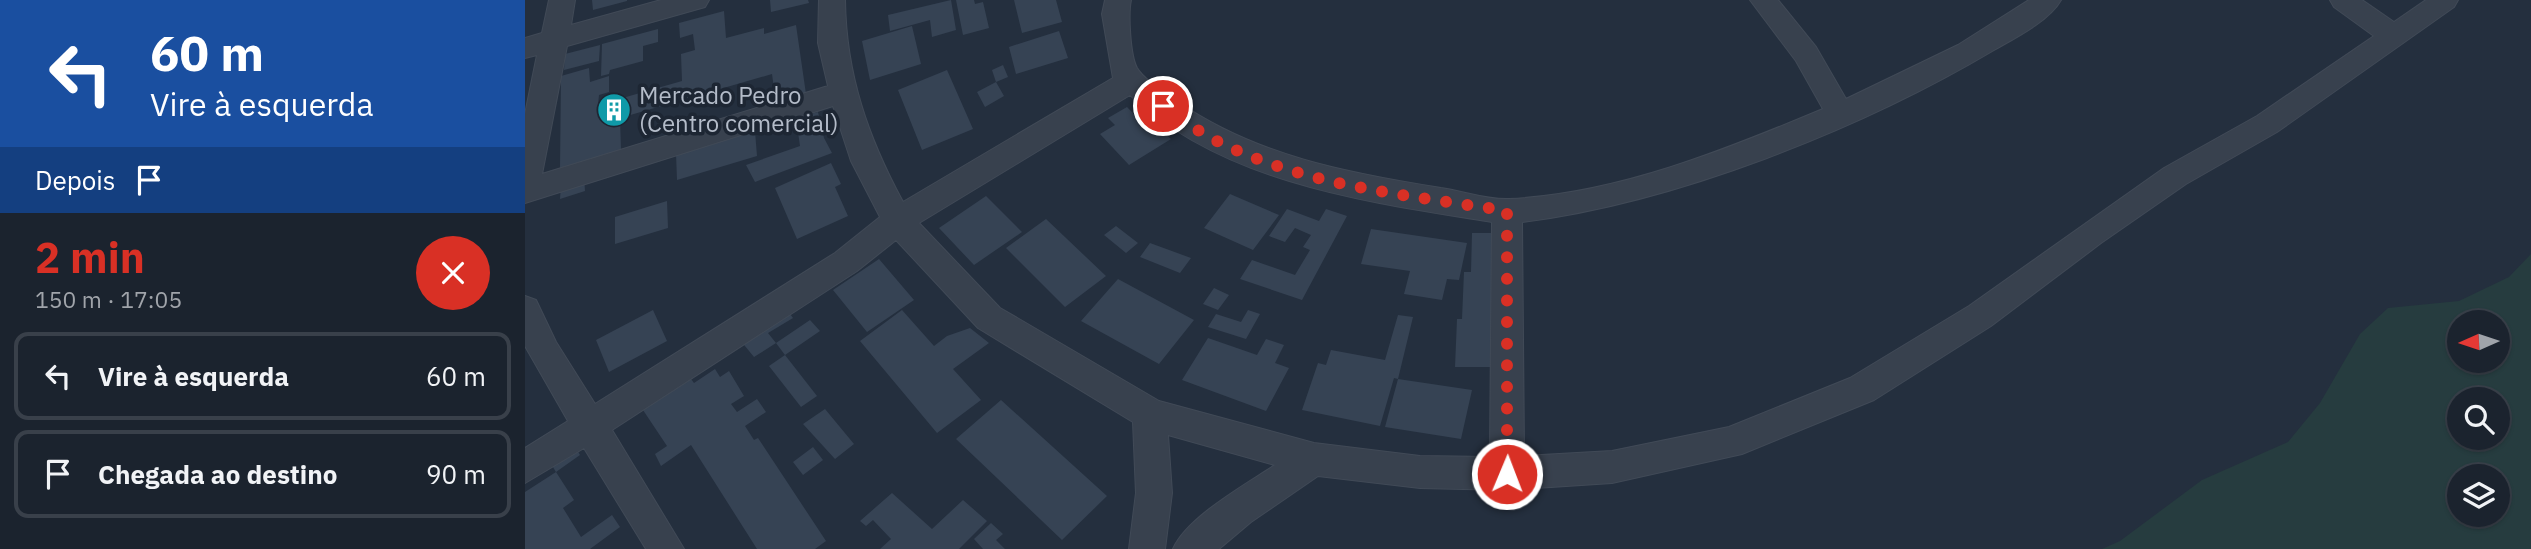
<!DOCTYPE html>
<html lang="pt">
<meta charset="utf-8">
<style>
:root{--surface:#1b232e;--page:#242b36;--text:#f1f3f6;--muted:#a0a4aa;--line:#39404a;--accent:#d93025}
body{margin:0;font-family:"IBM Plex Sans",sans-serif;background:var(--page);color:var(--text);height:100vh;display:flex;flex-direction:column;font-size:26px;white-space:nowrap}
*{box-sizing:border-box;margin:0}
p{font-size:23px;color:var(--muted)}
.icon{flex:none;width:38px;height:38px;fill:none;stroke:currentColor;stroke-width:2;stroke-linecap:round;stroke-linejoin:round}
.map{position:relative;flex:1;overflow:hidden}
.drawer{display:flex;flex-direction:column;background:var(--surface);width:525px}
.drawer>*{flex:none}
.top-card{background:#1a4fa0;color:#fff;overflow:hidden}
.needle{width:46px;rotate:267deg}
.controls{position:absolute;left:1922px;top:310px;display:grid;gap:14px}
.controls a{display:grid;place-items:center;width:63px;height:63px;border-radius:50%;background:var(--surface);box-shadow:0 2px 5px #0004,0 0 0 2px var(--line);font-size:35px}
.pin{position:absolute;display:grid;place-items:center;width:60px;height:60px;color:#fff;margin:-30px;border:4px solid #fff;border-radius:50%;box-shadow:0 2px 7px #0007}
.me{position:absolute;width:77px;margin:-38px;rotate:1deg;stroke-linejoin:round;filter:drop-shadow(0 0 5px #0008)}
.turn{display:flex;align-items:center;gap:24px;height:147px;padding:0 35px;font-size:32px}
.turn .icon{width:91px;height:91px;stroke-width:2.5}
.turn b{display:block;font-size:49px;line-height:60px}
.then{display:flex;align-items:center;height:66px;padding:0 35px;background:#0003;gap:14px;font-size:26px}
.round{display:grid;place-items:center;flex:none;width:74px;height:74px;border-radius:37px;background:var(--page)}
.overview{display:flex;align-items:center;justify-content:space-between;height:119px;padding:0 35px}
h1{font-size:42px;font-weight:700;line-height:52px;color:var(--accent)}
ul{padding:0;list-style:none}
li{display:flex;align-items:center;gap:21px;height:88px;margin:0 14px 10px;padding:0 21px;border:4px solid var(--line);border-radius:14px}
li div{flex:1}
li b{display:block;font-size:26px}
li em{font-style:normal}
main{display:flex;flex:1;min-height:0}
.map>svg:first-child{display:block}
</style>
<main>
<section class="drawer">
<div class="top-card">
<div class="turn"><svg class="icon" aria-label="left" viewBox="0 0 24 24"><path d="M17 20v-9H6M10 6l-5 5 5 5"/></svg><div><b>60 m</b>Vire à esquerda</div></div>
<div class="then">Depois<svg class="icon" aria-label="arrive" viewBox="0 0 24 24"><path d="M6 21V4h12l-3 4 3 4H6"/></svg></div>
</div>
<div class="overview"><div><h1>2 min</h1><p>150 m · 17:05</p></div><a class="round" style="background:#d93025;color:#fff"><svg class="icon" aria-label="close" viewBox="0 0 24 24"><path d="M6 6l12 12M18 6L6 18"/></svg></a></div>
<ul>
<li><svg class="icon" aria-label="left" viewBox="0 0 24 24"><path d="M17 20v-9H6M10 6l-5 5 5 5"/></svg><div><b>Vire à esquerda</b></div><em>60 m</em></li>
<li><svg class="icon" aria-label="arrive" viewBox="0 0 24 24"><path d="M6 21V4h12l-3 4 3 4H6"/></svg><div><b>Chegada ao destino</b></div><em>90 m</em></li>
</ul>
</section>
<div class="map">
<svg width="2006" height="549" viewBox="0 0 2006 549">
<rect width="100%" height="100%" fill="#242f3e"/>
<!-- green -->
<path fill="#263c3f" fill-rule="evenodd" d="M2006,254V549H1577L1595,541L1677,480L1763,442L1795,403L1835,334L1863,308L1934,301L1984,277ZM1934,322H1972V360H1934ZM1934,399H1972V438H1934ZM1934,476H1972V514H1934Z"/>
<!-- building -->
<path fill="#364354" d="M67,0H102V1L68,10Z
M245,0H283L284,3L246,12Z
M426,0L431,30L407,37L405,20L365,31L363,15Z
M431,0H449L450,4L458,2L464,28L438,35Z
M489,0H531L537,22L497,33Z
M199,11L201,38L239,28V34L271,25L281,94L251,103L247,74L95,118L96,150L35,168L36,76L64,68L65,82L84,76V92L74,95L73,105L157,81L156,54L170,50L168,34L155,38L154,23Z
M387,26L396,64L345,80L337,41Z
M133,29V42L118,46V61L85,70L84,74L76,76L77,44Z
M534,31L543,58L491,74L484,47Z
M75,45L74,61L39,70L40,54Z
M478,65L483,77L471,82L467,70Z
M422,70L448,129L397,150L373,90Z
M471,82L479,96L460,107L452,92Z
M602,107L609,114L613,111L646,139L604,165L575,134L590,125L583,118Z
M293,112L299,138L307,153L230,182L221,165L275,146L271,118Z
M230,131L232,156L152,180L151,153Z
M306,163L316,184L310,187L323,216L272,239L250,188Z
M59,177L60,191L35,199L36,185Z
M705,194L754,215L728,250L679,228Z
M461,196L497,232L449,265L414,228Z
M142,201L143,228L90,244V217Z
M762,209L794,221L801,209L822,216L777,300L715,279L727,260L770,275L785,250L778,247L786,235L770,228L760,242L744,236Z
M521,219L581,276L540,307L481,248Z
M591,226L613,243L601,253L579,235Z
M846,229L942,243L934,280L922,279L917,300L879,294L885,271L836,264Z
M947,233H975L973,367H930L932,319H937L939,272H946Z
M625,243L666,258L655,273L615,257Z
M354,259L389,300L342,332L308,290Z
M593,279L669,320L634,364L556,321Z
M689,288L704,295L693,310L678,304Z
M128,310L142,341L84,372L71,340Z
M262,310L268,318L243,333L251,343L229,357L215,340Z
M377,310L409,346L422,336L445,328L464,343L428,369L456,400L412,433L335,341Z
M723,310L735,314L721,339L683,327L691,314L716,322Z
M873,315L888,317L873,379L869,378L855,426L777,410L793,363L801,365L806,350L860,360Z
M285,320L295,331L260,355L251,343Z
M683,338L732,355L741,339L759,345L750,363L764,368L741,411L657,380Z
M260,355L292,396L276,407L244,366Z
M190,369L195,377L204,371L219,396L206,404L212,412L232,399L241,412L220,426L229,440L233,438L301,541L290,549H232L166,445L136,466L130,454L142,446L118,410L166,379L169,383Z
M873,379L947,390L936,439L860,427Z
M476,400L582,496L537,540L431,439Z
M300,409L329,444L310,459L278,424Z
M288,447L298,460L278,475L268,462Z
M51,448L55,455L31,472L26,464Z
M31,472L49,500L38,508L56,537L87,515L95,527L65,549H0V492Z
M367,493L407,529L438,500L462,521L434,549H355L366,539L348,520L341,526L335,521Z
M466,523L478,534L471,540L480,549H458L449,539Z"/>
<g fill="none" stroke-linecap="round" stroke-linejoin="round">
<!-- minor casing -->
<g stroke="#414a57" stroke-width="2">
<path id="minor" d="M24,0H50L46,25L136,0H184L180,7L42,46L17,174L303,86L293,43L294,0H320C321,75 343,137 378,202L588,78L577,14L580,0H606C603,14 605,55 612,68C619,80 641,94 653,102C732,156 822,173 916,188C938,191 961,200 984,199C1092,194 1200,150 1298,109L1271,61L1225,0H1253L1291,47L1321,99L1433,45L1504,0H1536C1524,21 1490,38 1469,50C1336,129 1150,203 997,222L999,456L1087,451L1204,427L1325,378L1444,306L1639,168L1732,116L1849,36L1809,7L1805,0H1837L1869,22L1901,0H1933L1929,7L1752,132L1661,184L1576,243L1466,326L1349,400L1217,454L1087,483L982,490L895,488L793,476L726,522L694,549H648C662,517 720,485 750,465L643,435L647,493L640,549H604L611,493L608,422L453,328L371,240L332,271L87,430L159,549H121L59,448L0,483V448L43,421L0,346V296L11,300L31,342L70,404L310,253L355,217L326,161L308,106L0,203V114L12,55L0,58V38L17,33ZM605,95C701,184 843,202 967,222L965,457L895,456L789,443L634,401L475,308L394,223Z"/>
</g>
<!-- minor -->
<use href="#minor" fill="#38414e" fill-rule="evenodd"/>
</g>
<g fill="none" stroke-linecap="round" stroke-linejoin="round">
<!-- route -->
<path stroke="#d93025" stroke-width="12" stroke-dasharray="0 21.6" d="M638,106C656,118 673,132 692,141C782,187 884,195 982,211V474"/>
</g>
<!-- icons -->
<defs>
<g id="building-disc" transform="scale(1.75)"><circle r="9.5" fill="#0f9aa8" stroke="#1d2633"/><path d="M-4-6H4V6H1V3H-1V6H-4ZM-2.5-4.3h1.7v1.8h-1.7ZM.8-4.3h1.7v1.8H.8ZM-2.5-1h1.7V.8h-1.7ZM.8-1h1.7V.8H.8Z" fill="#fff"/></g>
</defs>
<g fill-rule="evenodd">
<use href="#building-disc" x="89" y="110"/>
</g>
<g text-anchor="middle" stroke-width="7" stroke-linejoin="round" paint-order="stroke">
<!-- poi labels -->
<g font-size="24" fill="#b4bcc9" stroke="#1d2633" text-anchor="start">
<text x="114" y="104">Mercado Pedro<tspan x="114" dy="28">(Centro comercial)</tspan></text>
</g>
</g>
</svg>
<div class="controls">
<a><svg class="needle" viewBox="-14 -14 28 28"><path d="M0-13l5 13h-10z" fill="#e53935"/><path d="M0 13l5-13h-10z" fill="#a0a4aa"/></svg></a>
<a><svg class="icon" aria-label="search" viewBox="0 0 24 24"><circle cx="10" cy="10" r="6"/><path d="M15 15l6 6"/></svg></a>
<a><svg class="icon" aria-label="layers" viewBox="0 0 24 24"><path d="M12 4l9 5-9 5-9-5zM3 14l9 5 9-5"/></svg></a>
</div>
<div class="pin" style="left:638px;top:106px;background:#d93025"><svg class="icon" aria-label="arrive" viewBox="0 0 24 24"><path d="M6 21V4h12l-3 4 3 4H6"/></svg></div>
<svg class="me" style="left:982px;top:474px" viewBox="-20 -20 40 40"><circle r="17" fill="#d93025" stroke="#fff" stroke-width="3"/><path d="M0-11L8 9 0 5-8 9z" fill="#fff"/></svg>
</div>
</main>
